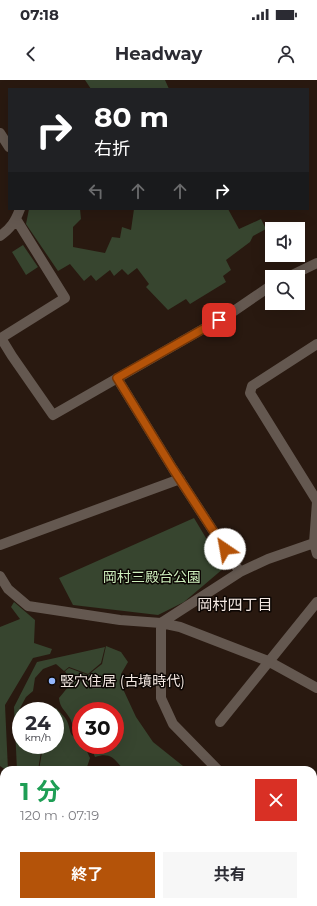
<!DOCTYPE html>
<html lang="ja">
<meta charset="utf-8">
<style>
:root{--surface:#fff;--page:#f7f7f7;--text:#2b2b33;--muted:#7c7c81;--accent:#b45309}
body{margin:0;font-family:Montserrat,"Noto Sans JP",sans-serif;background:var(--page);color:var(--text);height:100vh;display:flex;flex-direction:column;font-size:15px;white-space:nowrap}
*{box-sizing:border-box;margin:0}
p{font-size:13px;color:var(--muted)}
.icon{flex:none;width:22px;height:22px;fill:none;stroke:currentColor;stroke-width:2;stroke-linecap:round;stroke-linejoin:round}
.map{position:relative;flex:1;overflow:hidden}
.panel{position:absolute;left:0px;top:686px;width:317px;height:140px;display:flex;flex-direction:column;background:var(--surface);border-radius:12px 12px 0 0;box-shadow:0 4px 16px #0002}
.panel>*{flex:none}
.banner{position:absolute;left:8px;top:8px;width:301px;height:122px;border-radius:0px;box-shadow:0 4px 16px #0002;background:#202124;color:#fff;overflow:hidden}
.controls{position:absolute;left:265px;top:142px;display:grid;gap:8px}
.controls a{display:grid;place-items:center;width:40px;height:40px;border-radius:0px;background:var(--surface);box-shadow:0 4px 16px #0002;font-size:20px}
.speed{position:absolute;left:12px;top:622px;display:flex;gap:8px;font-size:20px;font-weight:700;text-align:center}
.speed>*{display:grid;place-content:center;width:52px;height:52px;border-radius:50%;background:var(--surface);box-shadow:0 4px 16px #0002;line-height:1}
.speed small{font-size:10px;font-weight:400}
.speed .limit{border:6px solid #d22;background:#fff;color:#111}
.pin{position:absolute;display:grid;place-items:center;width:34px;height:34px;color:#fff;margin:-17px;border-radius:8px;box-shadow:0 2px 6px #0006}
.me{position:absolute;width:44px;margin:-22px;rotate:327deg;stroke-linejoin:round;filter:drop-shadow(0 0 3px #0008)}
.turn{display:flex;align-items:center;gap:14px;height:84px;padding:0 20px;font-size:18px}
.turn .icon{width:52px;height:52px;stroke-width:2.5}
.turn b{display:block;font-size:28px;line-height:34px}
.lanes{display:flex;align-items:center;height:38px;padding:0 20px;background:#0003;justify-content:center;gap:20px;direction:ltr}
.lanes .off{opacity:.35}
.round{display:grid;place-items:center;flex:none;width:42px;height:42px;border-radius:0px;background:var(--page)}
.head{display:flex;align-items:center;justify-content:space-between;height:68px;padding:0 20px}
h1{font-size:24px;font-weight:700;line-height:30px;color:#1e9e55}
.button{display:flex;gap:8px;margin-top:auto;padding:8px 20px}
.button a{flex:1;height:46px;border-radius:0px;background:var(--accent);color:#fff;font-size:16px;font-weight:700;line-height:46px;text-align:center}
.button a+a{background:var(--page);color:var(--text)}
.status{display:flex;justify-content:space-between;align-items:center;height:28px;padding:0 20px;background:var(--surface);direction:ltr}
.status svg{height:11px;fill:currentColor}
header{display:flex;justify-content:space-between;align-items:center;height:52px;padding:0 20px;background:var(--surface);font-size:18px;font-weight:700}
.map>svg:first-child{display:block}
</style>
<div class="status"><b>07:18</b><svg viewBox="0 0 49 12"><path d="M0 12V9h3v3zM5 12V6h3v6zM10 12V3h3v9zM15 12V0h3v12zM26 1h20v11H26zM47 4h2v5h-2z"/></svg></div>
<header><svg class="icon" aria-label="back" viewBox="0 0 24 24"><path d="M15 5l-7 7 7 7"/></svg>Headway<svg class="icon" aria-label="person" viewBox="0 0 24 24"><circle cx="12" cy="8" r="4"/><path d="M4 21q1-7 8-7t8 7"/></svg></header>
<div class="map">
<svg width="317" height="826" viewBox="0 0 317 826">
<rect width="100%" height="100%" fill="#291910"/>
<!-- education -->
<path fill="#262131" d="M4,761V822H63L66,826H0V763Z"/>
<!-- green -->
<path fill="#37452f" d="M85,0H165L169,9H91Z
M29,129H80L81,139L73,147V167L105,173L112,157L120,158L122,147L131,150L134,129H228L239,149L261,139L266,149L253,156L250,162L226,180L231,190L223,196L226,202L190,224L186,219L168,230L146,207L149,204L137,188L128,195L122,189L114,196L110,190L96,201L91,195L84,201L70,184L58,191L26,144Z
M23,165L38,187L26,195L12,172Z
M194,438L224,488L184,522L158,535L73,525L59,498Z
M14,522L35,540L34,563L52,569L50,574L33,578L5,625L8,690H6L0,686V547L20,539L11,527Z
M106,566L121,572L128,582L121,594L123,609L136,637L153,662L188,690H124C114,679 111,672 95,677L90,665H115V631H81V655C72,651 74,644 69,637C64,629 60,628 59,618C68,607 73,604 65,591L69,588L88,595L102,584Z
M105,567L101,583L88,594L69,587L64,591L56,584L43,589L35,598L33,611L26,617L19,630L21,637V665H39L41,672L38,690H17L14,627L37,582Z
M56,628C59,632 65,636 67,641C72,652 67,655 81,660V665H84L90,678L86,690H39L42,672L40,665H55V631H50V630Z
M95,822H197L192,826H98Z"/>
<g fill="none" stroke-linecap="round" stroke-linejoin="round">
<!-- minor -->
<path stroke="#645850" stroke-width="10" d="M0,53L9,67
M16,139L65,218L1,258L12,276L53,335L231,233L272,205
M0,156C11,148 15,142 20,129
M288,197L317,183
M317,264L252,306L250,313L317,421
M117,298L173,389L240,492
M317,422L314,463L317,474
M0,465L180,399
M0,496L8,509L28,526L120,540L161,543L180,547L268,581L317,608
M161,543L240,492L268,479L314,463
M161,543V618L173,644L218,690
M220,642L317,522
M313,775L317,778
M313,806L317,797
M303,826L305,822"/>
</g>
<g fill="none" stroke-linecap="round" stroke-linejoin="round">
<!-- route casing -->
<g stroke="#753606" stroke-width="10">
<path id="route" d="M219,240L117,298L173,389L225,469"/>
</g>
<!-- route -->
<use href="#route" stroke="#b45309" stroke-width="7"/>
</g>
<!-- markers -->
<circle fill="#94b7fd" stroke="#0c0603" stroke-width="1.5" cx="52" cy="601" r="4"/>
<g text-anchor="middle" stroke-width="3" stroke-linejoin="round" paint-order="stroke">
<!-- park labels -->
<g font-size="14" fill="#cdeebc" stroke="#0c0603">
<text x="152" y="502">岡村三殿台公園</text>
</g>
<!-- poi labels -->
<g font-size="14" fill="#f4e8e2" stroke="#0c0603" text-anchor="start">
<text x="60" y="606">竪穴住居 (古墳時代)</text>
</g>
<!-- neighbourhood labels -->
<g font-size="15" fill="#f4e8e2" stroke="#0c0603">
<text x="235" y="530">岡村四丁目</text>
</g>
</g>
</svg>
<div class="controls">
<a><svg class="icon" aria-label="sound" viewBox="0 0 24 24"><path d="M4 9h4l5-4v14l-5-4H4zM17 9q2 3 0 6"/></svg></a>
<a><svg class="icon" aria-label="search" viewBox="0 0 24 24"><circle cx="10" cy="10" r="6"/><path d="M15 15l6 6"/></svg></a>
</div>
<div class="speed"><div>24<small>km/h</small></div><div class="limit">30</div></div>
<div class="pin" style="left:219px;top:240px;background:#d93025"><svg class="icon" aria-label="arrive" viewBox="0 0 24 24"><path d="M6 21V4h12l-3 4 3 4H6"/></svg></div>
<svg class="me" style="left:225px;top:469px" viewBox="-20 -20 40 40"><circle r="19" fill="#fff"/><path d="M0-13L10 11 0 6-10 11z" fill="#b45309"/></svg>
<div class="banner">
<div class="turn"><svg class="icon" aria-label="right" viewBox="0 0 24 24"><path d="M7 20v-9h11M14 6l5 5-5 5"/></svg><div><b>80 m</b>右折</div></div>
<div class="lanes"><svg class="icon off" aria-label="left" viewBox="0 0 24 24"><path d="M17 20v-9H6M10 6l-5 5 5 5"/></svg><svg class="icon off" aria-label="ahead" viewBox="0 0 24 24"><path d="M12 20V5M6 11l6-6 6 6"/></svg><svg class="icon off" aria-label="ahead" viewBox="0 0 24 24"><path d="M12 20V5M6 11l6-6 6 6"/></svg><svg class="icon" aria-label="right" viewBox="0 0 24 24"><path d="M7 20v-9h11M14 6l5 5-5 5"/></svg></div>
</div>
<section class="panel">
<div class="head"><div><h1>1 分</h1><p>120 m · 07:19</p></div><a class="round" style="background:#d93025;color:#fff"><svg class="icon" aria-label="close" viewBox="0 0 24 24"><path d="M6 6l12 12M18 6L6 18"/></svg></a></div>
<div class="button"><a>終了</a><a>共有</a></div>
</section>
</div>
